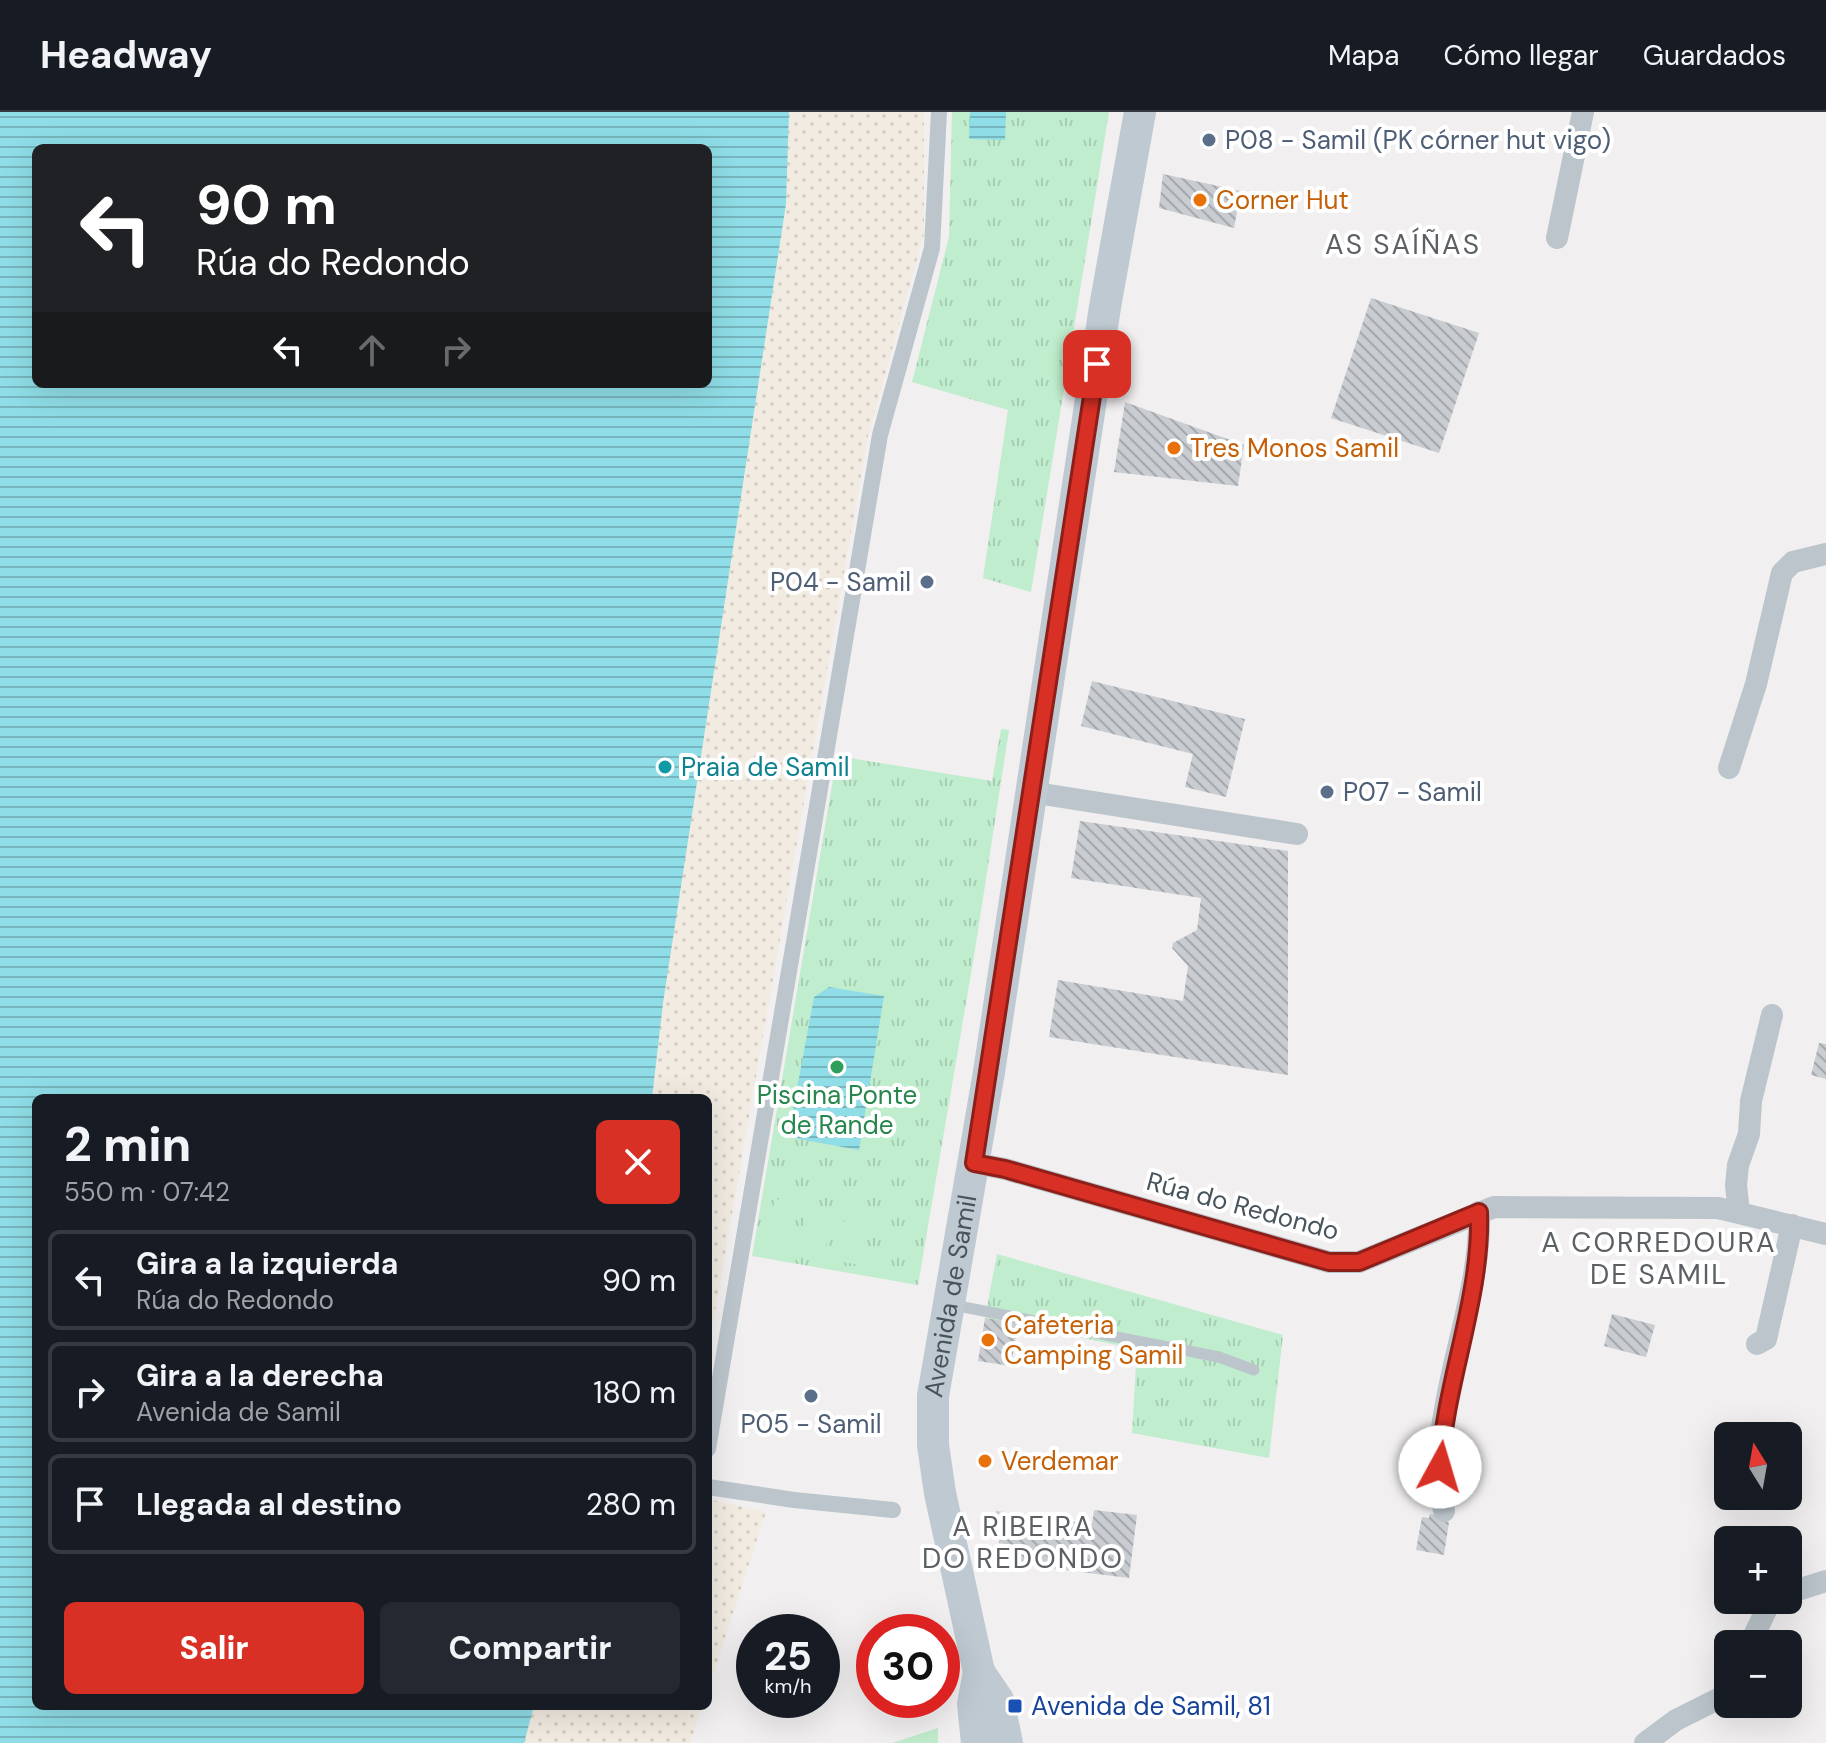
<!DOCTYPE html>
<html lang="es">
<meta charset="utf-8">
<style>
:root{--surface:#171b24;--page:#242831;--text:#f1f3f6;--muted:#9ea1a6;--line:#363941;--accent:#d93025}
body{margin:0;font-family:"DM Sans",sans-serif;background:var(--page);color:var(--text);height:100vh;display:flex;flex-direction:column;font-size:30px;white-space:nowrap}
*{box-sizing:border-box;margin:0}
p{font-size:26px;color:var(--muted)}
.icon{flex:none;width:44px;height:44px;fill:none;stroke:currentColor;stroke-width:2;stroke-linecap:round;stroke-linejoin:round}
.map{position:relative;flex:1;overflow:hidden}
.drawer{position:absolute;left:32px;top:982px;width:680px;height:616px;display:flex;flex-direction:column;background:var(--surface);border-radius:12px;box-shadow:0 8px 32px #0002}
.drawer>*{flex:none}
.top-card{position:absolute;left:32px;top:32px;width:680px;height:244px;border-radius:12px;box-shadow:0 8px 32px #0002;background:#202124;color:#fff;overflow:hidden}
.needle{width:52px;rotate:349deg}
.tools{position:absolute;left:1714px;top:1310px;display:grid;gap:16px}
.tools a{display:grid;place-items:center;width:88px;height:88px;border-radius:12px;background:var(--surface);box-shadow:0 8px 32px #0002;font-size:40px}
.speed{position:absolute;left:736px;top:1502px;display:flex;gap:16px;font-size:40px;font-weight:700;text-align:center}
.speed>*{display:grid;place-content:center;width:104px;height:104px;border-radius:50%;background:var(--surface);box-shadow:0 8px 32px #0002;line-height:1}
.speed small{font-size:20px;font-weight:400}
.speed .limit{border:12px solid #d22;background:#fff;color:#111}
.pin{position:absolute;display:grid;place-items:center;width:68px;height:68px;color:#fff;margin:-34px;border-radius:16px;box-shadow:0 4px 12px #0006}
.me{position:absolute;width:88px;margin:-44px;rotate:6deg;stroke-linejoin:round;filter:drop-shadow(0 0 6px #0008)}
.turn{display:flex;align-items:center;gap:28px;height:168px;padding:0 32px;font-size:36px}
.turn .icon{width:104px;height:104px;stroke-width:2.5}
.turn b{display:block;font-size:56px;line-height:68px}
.lanes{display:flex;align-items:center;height:76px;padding:0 32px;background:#0003;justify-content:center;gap:40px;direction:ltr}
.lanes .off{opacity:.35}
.round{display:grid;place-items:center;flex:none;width:84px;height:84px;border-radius:12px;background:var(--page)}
.headline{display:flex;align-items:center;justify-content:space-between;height:136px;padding:0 32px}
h1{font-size:48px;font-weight:800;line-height:60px}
.action{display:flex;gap:16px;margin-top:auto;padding:16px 32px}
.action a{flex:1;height:92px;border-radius:12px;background:var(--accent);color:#fff;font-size:32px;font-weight:800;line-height:92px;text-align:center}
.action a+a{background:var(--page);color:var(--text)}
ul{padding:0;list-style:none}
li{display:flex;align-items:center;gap:24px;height:100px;margin:0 16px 12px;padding:0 16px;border:4px solid var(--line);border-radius:12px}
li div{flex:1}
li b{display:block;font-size:30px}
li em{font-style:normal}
header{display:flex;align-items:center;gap:48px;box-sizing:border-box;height:112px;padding:0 40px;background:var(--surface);border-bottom:2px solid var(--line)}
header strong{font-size:38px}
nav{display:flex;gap:44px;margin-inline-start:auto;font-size:28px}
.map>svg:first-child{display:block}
</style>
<header>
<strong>Headway</strong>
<nav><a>Mapa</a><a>Cómo llegar</a><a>Guardados</a></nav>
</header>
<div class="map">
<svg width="1826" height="1631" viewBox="0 0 1826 1631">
<defs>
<pattern id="grass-tufts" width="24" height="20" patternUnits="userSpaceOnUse" patternTransform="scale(2)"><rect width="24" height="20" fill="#c0edcd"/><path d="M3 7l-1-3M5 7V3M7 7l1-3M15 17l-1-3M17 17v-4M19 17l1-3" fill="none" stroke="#a6cdb2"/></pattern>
<pattern id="sand-dots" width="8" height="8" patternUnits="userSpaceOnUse" patternTransform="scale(2)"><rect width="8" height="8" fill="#f2ebe1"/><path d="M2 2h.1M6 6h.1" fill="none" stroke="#d1ccc3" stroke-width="1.8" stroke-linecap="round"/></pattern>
<pattern id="water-rules" width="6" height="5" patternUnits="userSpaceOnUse" patternTransform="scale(2)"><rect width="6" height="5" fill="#8fdde7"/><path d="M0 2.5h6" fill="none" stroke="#77b6be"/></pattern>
<pattern id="building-back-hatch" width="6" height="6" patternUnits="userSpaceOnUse" patternTransform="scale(2)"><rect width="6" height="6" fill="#c9cdd1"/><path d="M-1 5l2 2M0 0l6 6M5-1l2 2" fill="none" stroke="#a5a9ad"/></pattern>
</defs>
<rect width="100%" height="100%" fill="#f1efef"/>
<!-- grass -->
<path fill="url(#grass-tufts)" d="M952,0H1109L1031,480L983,466L1008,298L912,270L949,125Z
M1001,617L1009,618L975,838L918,1173L752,1144L837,644L992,669Z
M997,1142L1283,1223L1269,1346L1132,1321L1137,1237L985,1206Z"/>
<!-- sand -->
<path fill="url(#sand-dots)" d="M661,0H924V122L868,324L708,1239V986H439L708,272V36Z
M708,1387L766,1400L708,1577Z
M291,1594H702L690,1631H282Z"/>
<!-- pitch -->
<path fill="#c0edcd" d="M775,1087L798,1090L790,1142L766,1138Z
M809,1092L833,1096L824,1147L801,1144Z
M846,1098L870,1102L861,1153L837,1149Z
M938,1616V1631H892Z"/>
<!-- water -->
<path fill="url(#water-rules)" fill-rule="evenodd" d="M0,0H789L786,92L663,891L652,986H36V1594H534L524,1631H0ZM36,36H708V272H36Z
M970,0H1006L1005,28L969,27Z
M829,875L884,884L859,1038L788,1025L814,885Z"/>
<!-- building -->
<path fill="url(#building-back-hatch)" d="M1163,62L1241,79L1234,116L1159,96Z
M1371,186L1479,221L1439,341L1331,306Z
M1125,290L1244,333L1238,374L1114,360Z
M1092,569L1245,607L1226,685L1185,675L1193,642L1081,614Z
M1080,709L1288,739V963L1049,925L1058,868L1183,889L1188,854L1172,836L1173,831L1197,818L1201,786L1071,766Z
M1819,931L1826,932V967L1811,963Z
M1612,1202L1655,1213L1646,1245L1604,1234Z
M985,1206L1018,1211L1011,1254L978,1249Z
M1094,1398L1137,1403L1129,1466L1003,1450L1005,1432L999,1431L1001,1411H995L996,1399L1092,1412Z
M1430,1402L1440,1404L1439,1408L1449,1410L1444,1443L1416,1438L1422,1405L1429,1406Z"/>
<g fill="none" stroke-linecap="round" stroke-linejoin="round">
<!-- service -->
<path stroke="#bbc5cb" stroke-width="11" d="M953,1193L1219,1245L1254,1258"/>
<!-- pedestrian -->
<path stroke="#bbc5cb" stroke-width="16" d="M708,1337L880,323L932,136L939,0
M708,1375L794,1388L893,1398"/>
<!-- minor -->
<path stroke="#bbc5cb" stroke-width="22" d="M1557,126L1583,0
M1729,656L1756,572L1782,461L1793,450L1826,442
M1030,680L1297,722
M974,1051L1005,1057L1329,1150H1359L1494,1095L1718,1096L1826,1122
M1739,1101L1736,1073L1738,1053L1749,1022L1751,989L1772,903
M1757,1232L1766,1227L1792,1113
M1444,1399C1423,1301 1482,1199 1479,1100
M1788,1481L1826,1469
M1750,1532L1768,1494L1777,1488
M1645,1631L1676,1608L1722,1585L1728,1577"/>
<!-- secondary -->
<g stroke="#bec9d2" stroke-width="32">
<path d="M977,1631L973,1592L979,1560"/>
<path id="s1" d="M1007,1631L998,1588L979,1560L940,1381L933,1333V1284L989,960L1105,195L1140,0"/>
</g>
</g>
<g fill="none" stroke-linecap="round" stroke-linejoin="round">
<!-- route casing -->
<g stroke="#8d1f18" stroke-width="20">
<path id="route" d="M1097,252L974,1051L1005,1057L1329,1150H1359L1479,1100C1482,1186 1445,1269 1440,1355"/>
</g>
<!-- route -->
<use href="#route" stroke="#d93025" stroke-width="14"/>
</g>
<!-- markers -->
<g fill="#5c6f8a" stroke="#fff" stroke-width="3">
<circle cx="1209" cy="28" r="8"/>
<circle cx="927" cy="470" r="8"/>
<circle cx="1327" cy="680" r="8"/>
<circle cx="811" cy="1284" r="8"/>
</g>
<g fill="#e8710a" stroke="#fff" stroke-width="3">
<circle cx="1200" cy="88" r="8"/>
<circle cx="1174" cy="336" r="8"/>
<circle cx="988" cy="1228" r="8"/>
<circle cx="985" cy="1349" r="8"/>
</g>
<circle fill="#0f9aa8" stroke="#fff" stroke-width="3" cx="665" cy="655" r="8"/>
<circle fill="#2e9e5b" stroke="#fff" stroke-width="3" cx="837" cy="955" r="8"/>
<rect fill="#1a4fb4" stroke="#fff" stroke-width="3" x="1007" y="1586" width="16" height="16" rx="4"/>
<g text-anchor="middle" stroke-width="8" stroke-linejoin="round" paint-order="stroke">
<!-- service labels -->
<g font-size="26" fill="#4e5e75" stroke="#fff" text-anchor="start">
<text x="1225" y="37">P08 - Samil (PK córner hut vigo)</text>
<text x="911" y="479" text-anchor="end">P04 - Samil</text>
<text x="1343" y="689">P07 - Samil</text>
<text x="811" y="1321" text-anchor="middle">P05 - Samil</text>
</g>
<!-- food labels -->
<g font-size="26" fill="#c56008" stroke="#fff" text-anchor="start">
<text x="1216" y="97">Corner Hut</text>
<text x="1190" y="345">Tres Monos Samil</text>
<text x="1004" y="1222">Cafeteria<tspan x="1004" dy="30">Camping Samil</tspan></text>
<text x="1001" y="1358">Verdemar</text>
</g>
<!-- culture labels -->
<g font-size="26" fill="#0d838f" stroke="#fff" text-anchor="start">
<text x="681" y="664">Praia de Samil</text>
</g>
<!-- leisure labels -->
<g font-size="26" fill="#27864d" stroke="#fff">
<text x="837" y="992">Piscina Ponte<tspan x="837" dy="30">de Rande</tspan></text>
</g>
<!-- street labels -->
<g font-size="26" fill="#48545c" stroke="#fff">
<text transform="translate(1243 1094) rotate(15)" y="9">Rúa do Redondo</text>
<text dy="9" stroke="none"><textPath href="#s1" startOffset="460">Avenida de Samil</textPath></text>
</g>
<!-- transit labels -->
<g font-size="26" fill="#164399" stroke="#fff" text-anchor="start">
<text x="1031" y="1603">Avenida de Samil, 81</text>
</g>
<!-- neighbourhood labels -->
<g font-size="28" letter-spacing="2" fill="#5c6064" stroke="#fff">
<text x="1403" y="142">AS SAÍÑAS</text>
<text x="1659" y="1140">A CORREDOURA<tspan x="1659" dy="32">DE SAMIL</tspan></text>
<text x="1023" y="1424">A RIBEIRA<tspan x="1023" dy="32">DO REDONDO</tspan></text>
</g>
</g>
</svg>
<div class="tools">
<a><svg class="needle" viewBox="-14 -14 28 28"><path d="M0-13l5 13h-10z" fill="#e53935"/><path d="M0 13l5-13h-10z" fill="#9ea1a6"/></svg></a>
<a>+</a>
<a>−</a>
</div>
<div class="speed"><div>25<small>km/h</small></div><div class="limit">30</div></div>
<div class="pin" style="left:1097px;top:252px;background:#d93025"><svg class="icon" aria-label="arrive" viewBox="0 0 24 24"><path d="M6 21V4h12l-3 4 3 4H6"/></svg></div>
<svg class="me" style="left:1440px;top:1355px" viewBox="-20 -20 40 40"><circle r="19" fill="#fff"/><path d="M0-13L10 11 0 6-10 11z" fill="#d93025"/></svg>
<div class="top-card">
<div class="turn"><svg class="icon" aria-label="left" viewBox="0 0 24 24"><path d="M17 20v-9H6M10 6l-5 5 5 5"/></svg><div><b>90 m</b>Rúa do Redondo</div></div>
<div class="lanes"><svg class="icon" aria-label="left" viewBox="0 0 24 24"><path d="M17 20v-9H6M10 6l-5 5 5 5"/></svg><svg class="icon off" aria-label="ahead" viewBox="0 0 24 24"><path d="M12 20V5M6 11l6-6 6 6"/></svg><svg class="icon off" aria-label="right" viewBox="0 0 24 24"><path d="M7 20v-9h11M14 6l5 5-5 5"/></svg></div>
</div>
<section class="drawer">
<div class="headline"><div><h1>2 min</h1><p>550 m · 07:42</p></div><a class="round" style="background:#d93025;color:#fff"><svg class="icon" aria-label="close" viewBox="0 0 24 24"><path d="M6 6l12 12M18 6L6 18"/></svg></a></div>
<ul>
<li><svg class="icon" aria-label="left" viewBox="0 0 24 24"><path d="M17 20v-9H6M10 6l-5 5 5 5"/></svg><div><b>Gira a la izquierda</b><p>Rúa do Redondo</p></div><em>90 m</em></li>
<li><svg class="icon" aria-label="right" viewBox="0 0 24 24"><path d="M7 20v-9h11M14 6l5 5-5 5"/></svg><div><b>Gira a la derecha</b><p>Avenida de Samil</p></div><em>180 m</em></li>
<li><svg class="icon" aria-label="arrive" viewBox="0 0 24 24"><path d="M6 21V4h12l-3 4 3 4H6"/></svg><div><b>Llegada al destino</b></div><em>280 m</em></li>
</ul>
<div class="action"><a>Salir</a><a>Compartir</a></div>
</section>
</div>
